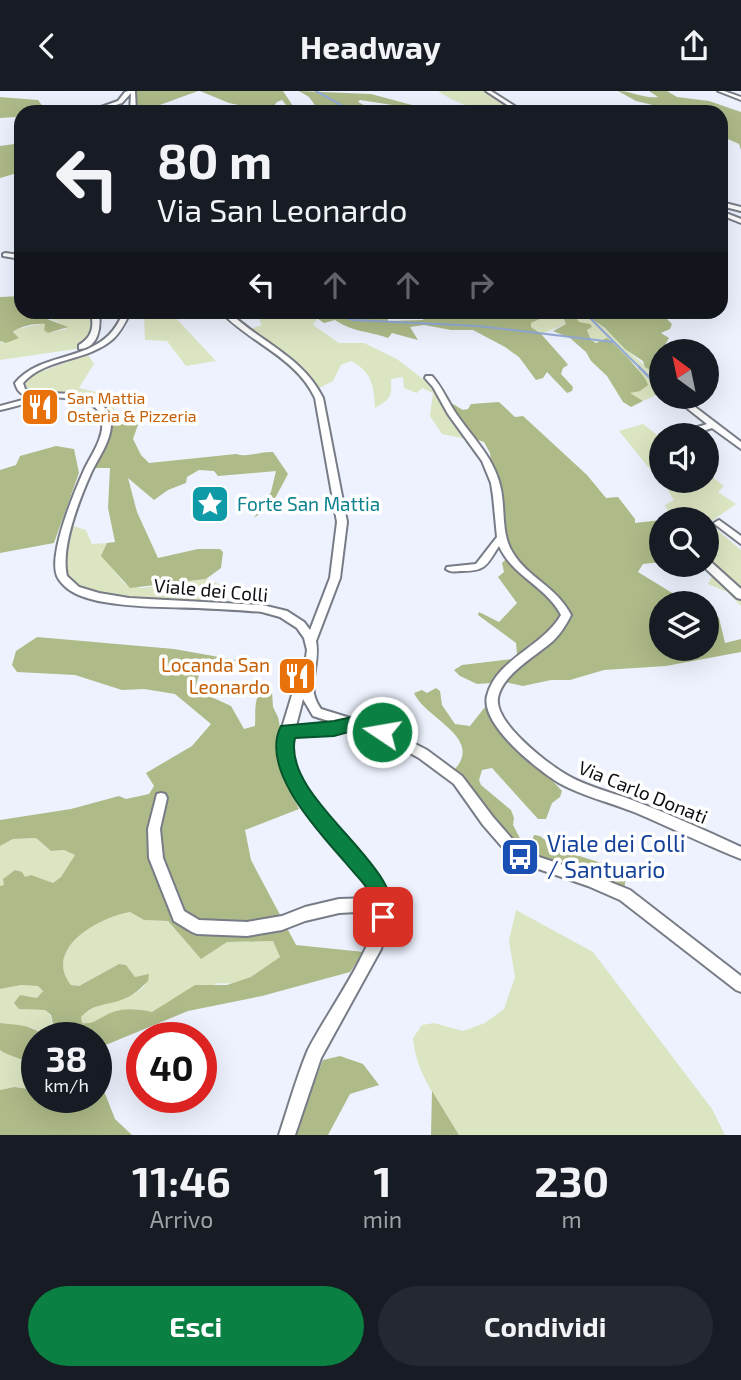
<!DOCTYPE html>
<html lang="it">
<style>
:root{--surface:#171b24;--page:#242831;--text:#f1f3f6;--muted:#9ea1a6;--accent:#0b8043}
body{margin:0;font-family:"Exo 2",sans-serif;background:var(--page);color:var(--text);height:100vh;display:flex;flex-direction:column;font-size:26px;white-space:nowrap}
*{box-sizing:border-box;margin:0}
p{font-size:23px;color:var(--muted)}
.icon{flex:none;width:38px;height:38px;fill:none;stroke:currentColor;stroke-width:2;stroke-linecap:round;stroke-linejoin:round}
.map{position:relative;height:1044px;overflow:hidden}
.side{display:flex;flex-direction:column;background:var(--surface);flex:1}
.side>*{flex:none}
.guide{position:absolute;left:14px;top:14px;width:714px;height:214px;border-radius:21px;box-shadow:0 7px 28px #0002;background:#171b24;color:var(--text);overflow:hidden}
.needle{width:46px;rotate:327deg}
.tools{position:absolute;left:649px;top:248px;display:grid;gap:14px}
.tools a{display:grid;place-items:center;width:70px;height:70px;border-radius:50%;background:var(--surface);box-shadow:0 7px 28px #0002;font-size:35px}
.speed{position:absolute;left:21px;top:931px;display:flex;gap:14px;font-size:35px;font-weight:700;text-align:center}
.speed>*{display:grid;place-content:center;width:91px;height:91px;border-radius:50%;background:var(--surface);box-shadow:0 7px 28px #0002;line-height:1}
.speed small{font-size:18px;font-weight:400}
.speed .limit{border:10px solid #d22;background:#fff;color:#111}
.pin{position:absolute;display:grid;place-items:center;width:60px;height:60px;color:#fff;margin:-30px;border-radius:14px;box-shadow:0 4px 10px #0006}
.me{position:absolute;width:77px;margin:-38px;rotate:282deg;stroke-linejoin:round;filter:drop-shadow(0 0 5px #0008)}
.turn{display:flex;align-items:center;gap:24px;height:147px;padding:0 28px;font-size:32px}
.turn .icon{width:91px;height:91px;stroke-width:2.5}
.turn b{display:block;font-size:49px;line-height:60px}
.lanes{display:flex;align-items:center;height:66px;padding:0 28px;background:#0003;justify-content:center;gap:35px;direction:ltr}
.lanes .off{opacity:.35}
.eta{display:flex;justify-content:space-evenly;align-items:center;height:119px;text-align:center}
.eta b{font-size:42px;font-weight:700;line-height:49px}
.primary-button{display:flex;gap:14px;margin-top:auto;padding:14px 28px}
.primary-button a{flex:1;height:80px;border-radius:42px;background:var(--accent);color:#fff;font-size:28px;font-weight:700;line-height:80px;text-align:center}
.primary-button a+a{background:var(--page);color:var(--text)}
header{display:flex;justify-content:space-between;align-items:center;height:91px;padding:0 28px;background:var(--surface);font-size:32px;font-weight:700}
.map>svg:first-child{display:block}
</style>
<header><svg class="icon" aria-label="back" viewBox="0 0 24 24"><path d="M15 5l-7 7 7 7"/></svg>Headway<svg class="icon" aria-label="share" viewBox="0 0 24 24"><path d="M12 15V3M7 8l5-5 5 5M5 13v7h14v-7"/></svg></header>
<div class="map">
<svg width="741" height="1044" viewBox="0 0 741 1044">
<rect width="100%" height="100%" fill="#edf2fe"/>
<!-- green -->
<path fill="#dce5c2" d="M438,0H483L509,16C485,23 458,14 438,0Z
M71,221H92L90,256L0,269V250L3,252L17,238L41,233H45L44,237L48,242L66,238L58,231L42,225Z
M276,221H308L317,228L313,234L339,252H364L397,268L428,292L439,293L450,321L466,348L442,343L430,325L433,302L422,297L417,302L404,297L403,286L391,288C392,305 391,308 375,317C374,295 372,281 351,270L341,274L333,290L319,297C310,286 298,268 282,269L249,245L250,238L262,234L259,228L267,224L275,227Z
M540,221H561L566,233L541,243L531,236V232L542,227Z
M572,221C599,220 635,273 661,286V290L658,291L661,302L643,310L629,302L644,296L637,275L615,257L591,249L587,238L592,236L578,231Z
M144,223H172L216,270L186,275L167,250L145,249Z
M88,264L94,273L79,297L117,306L111,332C101,286 41,321 22,294L31,284Z
M643,333L661,347L662,390H707V382L724,395L718,401L736,413L709,432L741,459V515L727,501L708,493L712,485L701,474H707V429H667L670,426L665,414L674,409L664,393H662L619,340Z
M73,435L86,439L92,453L107,452L102,465L125,493L141,497L206,488L229,497L228,513L113,506L75,495L65,484L66,458Z
M36,747L51,760L64,759L76,764L61,786L53,792L0,795V755L13,748Z
M516,819L593,861L712,1018L725,1044H459C440,1011 416,985 413,947L422,934L434,932L463,940L485,932L504,918L515,886L509,850Z
M130,821L144,829L168,830L194,860L227,851L273,850L280,866C265,880 240,896 218,892L152,921L135,918L112,922L91,933L82,932L81,926C99,906 145,913 148,884L135,886L126,874L119,873L79,895L71,894C42,857 99,826 130,821Z
M21,894L38,895L43,900L37,908L29,905L19,918L45,919L50,924L56,947H44L33,937L0,932V898Z
M0,959L37,972V999L14,996L0,999Z"/>
<!-- forest -->
<path fill="#aeba88" fill-rule="evenodd" d="M136,0H198L157,15L136,16Z
M200,0H283L297,21H292L282,9L277,11L269,21H246L248,16L229,12Z
M299,0L371,3L423,17H405L415,21L399,18V15L360,9L358,11L377,21H320L309,6Z
M618,0C633,0 643,8 658,6L649,0H667L677,6L709,10L741,21V59L739,53L721,45V21H666L669,18L636,10Z
M0,6L38,9L44,17L21,21L16,26L0,27Z
M21,52L19,60L21,81L0,87V55Z
M21,205V220L71,221L42,226L68,236L48,242L44,239L45,233C36,232 20,235 13,241L19,247L6,252L0,250V206Z
M308,221H319L323,224L339,221H371L375,224L388,225V230L422,229L438,221H540L542,227L531,232V236L541,243L566,271L568,274L563,277L561,283L573,296L572,300L567,302L547,281L543,287L536,289L519,266L505,256L473,239H451L424,234L410,236L418,249L392,242L388,247C366,239 355,242 335,229L324,232Z
M561,221H572L579,231L590,233L592,236L587,239L591,249L596,252L607,247C616,253 648,287 648,294L640,300L630,302L643,310L631,316L623,311L607,285L591,270L586,261L570,247L553,240L566,233Z
M582,221H660L672,233L670,238L661,242L669,247L665,254L671,261H662L661,286L645,276L643,270L625,258L605,237Z
M499,311L515,326L523,325L587,384L606,407L618,406L635,428V432L661,429V471L643,473L638,481L682,508L698,503L707,513H662V558H707V513L719,527L725,552L741,548V561L666,575L604,579L570,589H551L523,595L504,591L477,593L460,585L454,579L462,574L512,568L517,563L516,552L478,524L479,521L499,531L517,512L498,486L504,481L502,472L509,465L499,388L492,378L490,362L484,351L467,345L448,315L453,313L463,319L468,318L471,313Z
M134,323L140,328L133,348L141,364L149,372L236,363C248,367 260,360 273,361L288,383L272,413L254,427L271,401L276,380L218,385L214,380L199,379L187,386L186,392L168,399L154,409L128,387L137,421L158,467L198,458H220L223,461L221,477L206,488L130,497L101,465L107,452L115,451L108,417L110,377H94L110,340L111,332L123,333Z
M56,355L74,358L79,382L54,452L0,462V379L16,374L20,365Z
M37,546L174,558L236,569L241,573L234,576L210,573C201,579 196,587 196,599L231,615L244,638L255,635C256,623 253,608 262,599L272,601L273,616L278,626L282,646L279,668L281,681L299,718L245,739L251,769L296,854L364,861L350,881L262,905L188,920L96,958V947H56L51,924L45,919L19,918L14,912L20,904L37,907L43,900L38,895L21,894L0,898V795L4,794L3,788L15,779L22,781L25,786L31,784L53,792L61,786L75,764L64,759L51,760L36,747L13,748L0,755V729L71,718L119,705L126,708L149,703L154,695L146,682L192,655L211,633L175,603L144,598L122,599L75,584L17,581L12,574L16,560ZM130,821L144,829L168,830L201,868L227,851L273,850L280,866L251,886L227,894H195L152,921C139,918 126,917 113,921C101,925 95,934 82,932L81,926C95,911 109,915 126,907C135,903 141,897 148,890L149,883L135,886L126,874L119,873L79,895L71,894C42,857 100,826 130,821Z
M436,597L440,600L442,614L455,633L470,635L485,616L562,700L560,706L552,712L546,728H538L492,677L482,679L479,689L481,694L511,719L514,727L513,734L522,751L532,750L534,744L540,745L557,758L627,780L624,799L523,762L453,680C486,647 425,628 414,602L422,599L427,602Z
M0,932C15,934 35,933 44,947H37V972C29,971 6,964 0,959Z
M340,965L363,973L379,994L350,1003L328,1044H294L323,969Z
M96,980L115,1028L132,1044H0V999L14,996L37,999V1006H96Z
M432,1000L459,1044H431Z"/>
<g fill="none" stroke-linecap="round" stroke-linejoin="round">
<!-- stream-far1 -->
<path stroke="#93abd7" stroke-width="2" d="M316,0L354,21
M324,220L353,229L478,235L613,251
M583,220L640,277"/>
<!-- stream -->
<path stroke="#93abd7" stroke-width="2.5" d="M639,276L653,290"/>
<!-- minor casing -->
<g stroke="#777c86" stroke-width="4">
<path id="minor" d="M128,0H135L136,21H130L131,2L122,12L95,21H87L118,10L125,1Z
M486,0H491L524,21H518Z
M718,0H724L741,6V9Z
M721,111L741,116V120L721,115Z
M721,120L741,128V132L721,124Z
M5,162L21,164V168L3,165V163Z
M91,220H99C101,236 99,257 79,258V254C93,246 94,235 91,220Z
M124,220H131C126,230 121,241 113,248C87,271 46,266 23,292L25,298L30,301C52,304 80,299 99,312C107,317 112,326 111,335C110,351 99,366 92,380C80,407 60,455 67,485L79,496L99,502L129,507L262,514L287,520L304,531L310,539L330,487L337,431L315,307C296,266 250,252 220,220H228C260,251 303,266 323,307L347,431L340,487L316,550C321,576 304,595 321,618L386,638L427,659L462,685L493,726L520,757L533,764L590,783L630,799L741,885V901L736,899L620,809L588,795L524,773L510,765L483,734L454,693L419,667L379,645L352,637L334,642L293,644L291,652L294,677L318,718L381,789L390,826L381,858L321,967L295,1044H279C288,1017 296,988 307,961C321,930 381,849 375,820L339,822L305,830L282,839L247,845L197,843L192,841L174,830L149,767L148,738L157,703L161,702L165,703L167,707L160,738L163,767L184,820L199,829L247,831L282,825L305,816L339,808L372,807L370,796L310,726L282,678L279,652L281,640L292,604L302,595L307,559L304,547L297,537L280,526L262,521C241,519 219,518 198,517C166,516 97,517 71,500C66,497 59,490 57,485C48,463 75,399 85,377C92,363 105,345 102,328C100,318 92,313 83,311C75,308 55,305 46,307C32,310 15,316 0,319V315L34,306C24,305 18,303 15,292C39,263 83,270 109,244C116,237 120,229 124,220ZM303,608L313,625L335,632L296,635Z
M426,285H432C442,296 447,309 455,321C471,345 493,365 500,394C506,416 500,442 513,462C528,487 556,495 571,524C566,534 561,542 553,550C536,565 502,583 498,607C494,632 548,673 567,684C587,696 611,701 632,709C669,723 705,739 741,756V768C705,754 670,736 634,721C609,711 582,705 559,692C538,679 480,634 487,605C496,568 543,556 561,524C546,495 513,486 499,455C487,473 487,480 463,480C455,480 452,482 446,478L447,476L476,473L497,446L493,405L491,392L482,370L448,323L433,296L425,287Z
M652,287H658L662,290V296L652,291Z
M673,306H682L741,351V358L712,337L688,345H678L679,342L707,333Z
M719,429L741,445V453L716,434L714,432Z
M707,470L711,471L741,498V508L737,507L703,475V474H707Z"/>
</g>
<!-- minor -->
<use href="#minor" fill="#fff" fill-rule="evenodd"/>
</g>
<!-- route -->
<path fill="#0b8043" stroke="#07532c" stroke-width="2" d="M352,626L389,636L391,641L389,646L382,648L352,640L334,645L295,647C281,710 414,779 390,833L383,836L375,833C370,822 371,807 366,796C361,788 351,779 345,771C318,740 259,678 281,635L334,630Z"/>
<!-- icons -->
<defs>
<g id="restaurant-square" transform="scale(2.0125)"><rect x="-9" y="-9" width="18" height="18" rx="4" fill="#e8710a" stroke="#fff"/><path d="M-5-6h1v4h1v-4h1v4h1v-4h1v5L-1.5 .5V6h-2V.5L-5-1ZM5-6V6H3V1.5H1.5Q1.5-4 5-6Z" fill="#fff"/></g>
<g id="sight-square" transform="scale(2.0125)"><rect x="-9" y="-9" width="18" height="18" rx="4" fill="#0f9aa8" stroke="#fff"/><path d="M0-6L1.8-2.2L6-1.7L2.9 1.2L3.7 5.4L0 3.3L-3.7 5.4L-2.9 1.2L-6-1.7L-1.8-2.2Z" fill="#fff"/></g>
<g id="bus-square" transform="scale(2.0125)"><rect x="-9" y="-9" width="18" height="18" rx="4" fill="#1a4fb4" stroke="#fff"/><path d="M-5-6H5V4H4V6H2V4H-2V6H-4V4H-5ZM-3.5-4V0h7V-4ZM-3.5 1.2v1.5H-2V1.2ZM2 1.2v1.5H3.5V1.2Z" fill="#fff"/></g>
</defs>
<g fill-rule="evenodd">
<use href="#restaurant-square" x="40" y="316"/>
<use href="#sight-square" x="210" y="413"/>
<use href="#restaurant-square" x="297" y="585"/>
<use href="#bus-square" x="520" y="766"/>
</g>
<g text-anchor="middle" stroke-width="7" stroke-linejoin="round" paint-order="stroke">
<!-- far-food labels -->
<g font-size="16" fill="#c56008" stroke="#fff" text-anchor="start">
<text x="67" y="313">San Mattia<tspan x="67" dy="18">Osteria &amp; Pizzeria</tspan></text>
</g>
<!-- culture labels -->
<g font-size="19" fill="#0d838f" stroke="#fff" text-anchor="start">
<text x="237" y="420">Forte San Mattia</text>
</g>
<!-- street labels -->
<g font-size="19" fill="#0d0e12" stroke="#fff">
<text transform="translate(211 499) rotate(5)" y="7">Viale dei Colli</text>
<text transform="translate(643 701) rotate(22)" y="7">Via Carlo Donati</text>
</g>
<!-- food labels -->
<g font-size="19" fill="#c56008" stroke="#fff" text-anchor="end">
<text x="270" y="581">Locanda San<tspan x="270" dy="22">Leonardo</tspan></text>
</g>
<!-- near-transit labels -->
<g font-size="23" fill="#164399" stroke="#fff" text-anchor="start">
<text x="547" y="761">Viale dei Colli<tspan x="547" dy="26">/ Santuario</tspan></text>
</g>
</g>
</svg>
<div class="tools">
<a><svg class="needle" viewBox="-14 -14 28 28"><path d="M0-13l5 13h-10z" fill="#e53935"/><path d="M0 13l5-13h-10z" fill="#9ea1a6"/></svg></a>
<a><svg class="icon" aria-label="sound" viewBox="0 0 24 24"><path d="M4 9h4l5-4v14l-5-4H4zM17 9q2 3 0 6"/></svg></a>
<a><svg class="icon" aria-label="search" viewBox="0 0 24 24"><circle cx="10" cy="10" r="6"/><path d="M15 15l6 6"/></svg></a>
<a><svg class="icon" aria-label="layers" viewBox="0 0 24 24"><path d="M12 4l9 5-9 5-9-5zM3 14l9 5 9-5"/></svg></a>
</div>
<div class="speed"><div>38<small>km/h</small></div><div class="limit">40</div></div>
<div class="pin" style="left:383px;top:826px;background:#d93025"><svg class="icon" aria-label="arrive" viewBox="0 0 24 24"><path d="M6 21V4h12l-3 4 3 4H6"/></svg></div>
<svg class="me" style="left:382px;top:641px" viewBox="-20 -20 40 40"><circle r="17" fill="#0b8043" stroke="#fff" stroke-width="3"/><path d="M0-11L8 9 0 5-8 9z" fill="#fff"/></svg>
<div class="guide">
<div class="turn"><svg class="icon" aria-label="left" viewBox="0 0 24 24"><path d="M17 20v-9H6M10 6l-5 5 5 5"/></svg><div><b>80 m</b>Via San Leonardo</div></div>
<div class="lanes"><svg class="icon" aria-label="left" viewBox="0 0 24 24"><path d="M17 20v-9H6M10 6l-5 5 5 5"/></svg><svg class="icon off" aria-label="ahead" viewBox="0 0 24 24"><path d="M12 20V5M6 11l6-6 6 6"/></svg><svg class="icon off" aria-label="ahead" viewBox="0 0 24 24"><path d="M12 20V5M6 11l6-6 6 6"/></svg><svg class="icon off" aria-label="right" viewBox="0 0 24 24"><path d="M7 20v-9h11M14 6l5 5-5 5"/></svg></div>
</div>
</div>
<section class="side">
<div class="eta">
<div><b>11:46</b><p>Arrivo</p></div>
<div><b>1</b><p>min</p></div>
<div><b>230</b><p>m</p></div>
</div>
<div class="primary-button"><a>Esci</a><a>Condividi</a></div>
</section>
